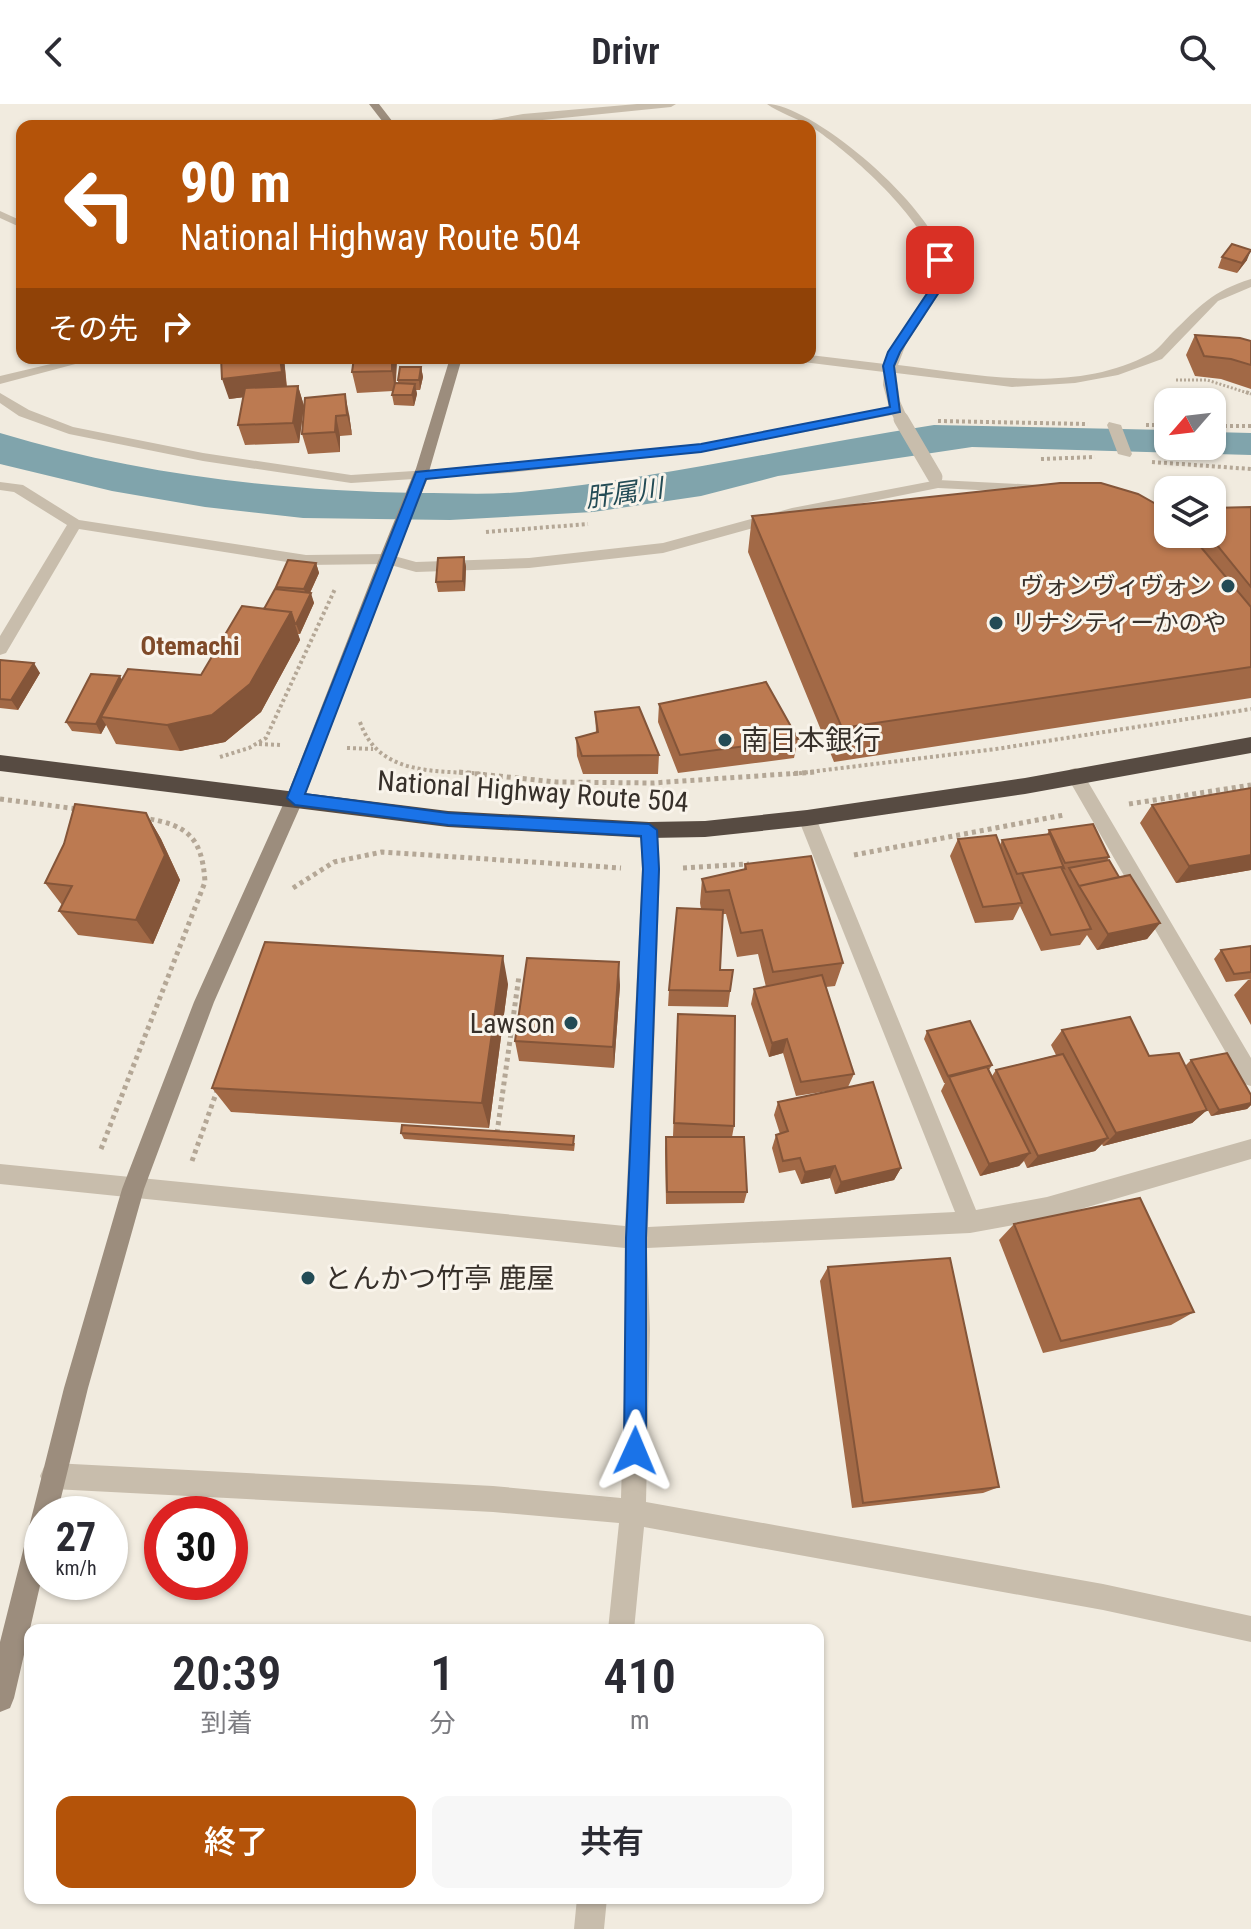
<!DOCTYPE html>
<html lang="ja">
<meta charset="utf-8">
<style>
:root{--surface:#fff;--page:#f7f7f7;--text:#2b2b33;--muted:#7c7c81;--accent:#b45309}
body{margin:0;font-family:"Roboto Condensed","Noto Sans JP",sans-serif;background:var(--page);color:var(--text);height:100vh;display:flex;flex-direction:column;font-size:30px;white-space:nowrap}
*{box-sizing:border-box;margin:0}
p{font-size:26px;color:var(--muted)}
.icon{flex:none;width:44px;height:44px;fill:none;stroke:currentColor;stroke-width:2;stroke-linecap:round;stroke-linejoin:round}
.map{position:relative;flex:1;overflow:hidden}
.drawer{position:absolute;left:24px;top:1520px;width:800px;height:280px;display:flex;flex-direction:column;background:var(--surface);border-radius:16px;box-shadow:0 2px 6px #0004}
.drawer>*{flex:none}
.hud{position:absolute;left:16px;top:16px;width:800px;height:244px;border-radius:16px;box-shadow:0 2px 6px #0004;background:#b45309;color:#fff;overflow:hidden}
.needle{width:52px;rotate:242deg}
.controls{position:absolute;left:1154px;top:284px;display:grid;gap:16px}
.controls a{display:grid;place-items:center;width:72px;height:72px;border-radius:16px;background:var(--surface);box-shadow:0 2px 6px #0004;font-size:40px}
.speed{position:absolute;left:24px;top:1392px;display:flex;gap:16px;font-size:40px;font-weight:700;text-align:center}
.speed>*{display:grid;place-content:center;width:104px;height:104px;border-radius:50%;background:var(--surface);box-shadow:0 2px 6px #0004;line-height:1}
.speed small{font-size:20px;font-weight:400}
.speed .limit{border:12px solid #d22;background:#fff;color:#111}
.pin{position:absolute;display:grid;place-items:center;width:68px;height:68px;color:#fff;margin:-34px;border-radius:16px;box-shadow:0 4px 12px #0006}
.me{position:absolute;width:88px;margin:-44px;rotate:1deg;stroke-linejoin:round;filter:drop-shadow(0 0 6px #0008)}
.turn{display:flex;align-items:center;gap:28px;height:168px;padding:0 32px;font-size:36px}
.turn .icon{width:104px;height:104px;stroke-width:2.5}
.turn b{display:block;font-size:56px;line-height:68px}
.then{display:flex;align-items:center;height:76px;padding:0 32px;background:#0003;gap:16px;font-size:30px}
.eta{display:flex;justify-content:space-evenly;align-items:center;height:136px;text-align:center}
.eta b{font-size:48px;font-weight:600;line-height:56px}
.action{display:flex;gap:16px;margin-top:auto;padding:16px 32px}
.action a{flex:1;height:92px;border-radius:16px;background:var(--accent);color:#fff;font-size:32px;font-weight:600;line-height:92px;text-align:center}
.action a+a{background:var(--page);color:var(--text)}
header{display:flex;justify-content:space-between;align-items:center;height:104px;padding:0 32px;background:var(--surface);font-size:36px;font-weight:600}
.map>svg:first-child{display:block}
</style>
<header><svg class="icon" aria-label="back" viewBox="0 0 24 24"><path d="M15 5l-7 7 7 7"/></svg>Drivr<svg class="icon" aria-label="search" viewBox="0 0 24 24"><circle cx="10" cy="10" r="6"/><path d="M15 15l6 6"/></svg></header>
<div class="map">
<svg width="1251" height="1825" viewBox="0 0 1251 1825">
<rect width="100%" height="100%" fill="#f1ebdf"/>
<!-- water -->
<path fill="#80a4ac" d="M934,321L1168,326V342H1212V328L1251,329V351L972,343L778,372L701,392L593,408L450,416L303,414L205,403L112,387L0,360V329C135,370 278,387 418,389C452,389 487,391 521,388C660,375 796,342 934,321Z"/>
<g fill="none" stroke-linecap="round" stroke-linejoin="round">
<!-- path-far2 -->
<path stroke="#b4a796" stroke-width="3" stroke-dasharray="2 2" stroke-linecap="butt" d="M1176,276H1207L1251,290"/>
<!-- path-far1 -->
<path stroke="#b4a796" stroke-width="4" stroke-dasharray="3 3" stroke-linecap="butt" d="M1246,288L1251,290
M938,317L1088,320
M1146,321H1168
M1212,322H1251
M1041,355L1095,353
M1152,358L1251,365
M486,428L588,420
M360,618C379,673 437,666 485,670
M259,640L281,641
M347,644L373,645
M220,653L249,644L266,634L335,485
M793,670L996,645L1251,605"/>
<!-- path -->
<path stroke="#b4a796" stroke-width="5" stroke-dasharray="4 4" stroke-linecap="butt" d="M459,668L556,678L653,679L816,668
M0,695L78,705
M1129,700L1251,681
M854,751L1064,711
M683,764L749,760
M293,784L334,758L382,748L621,764
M497,1029L519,872
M101,1045L205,778C202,733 188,721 144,714
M192,1057L218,984"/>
<!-- street -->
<path fill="#c8bdac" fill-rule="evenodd" d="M637,0H676L671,3L484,22H459L523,10Z
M767,0C816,0 963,126 946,179L906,240L898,261C978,271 1074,291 1150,250C1158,246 1165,236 1172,229C1200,202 1212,187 1251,175V183L1218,197L1162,255L1118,271L1075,279L1012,283L896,269L900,297L908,315L906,318H896L892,311L701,348L508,369L351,379L203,357L69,330L19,312L0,299V289L29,306L73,323L203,349L351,371L508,361L701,340L889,303L883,281L884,268L803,258L797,254H810V251L885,260L894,240L934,179C950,133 844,43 810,22C797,14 779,9 767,0Z
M0,107L22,117V124L0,114Z
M76,254H98L0,280V272Z
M1109,318L1121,321L1132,350L1130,353L1118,350L1107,321Z
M938,376L1041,381L1048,385L1041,389L938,384L793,413L663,449L529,464L416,468L387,460L306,461L79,425L6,549L0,551V532L67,421L14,388L0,386V378L23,381L79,416L306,451L387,450L416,458L529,454L663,439L792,404Z
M1075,664L1081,666L1251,954V982L1244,980L1069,676L1066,671L1069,666Z
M807,707L816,714L976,1106L1047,1093L1251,1035V1055L1047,1115L970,1129L647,1144L650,1225L646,1398L1103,1480L1251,1512V1538L1103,1506L644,1423L634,1526H608L619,1419L493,1408L53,1385L44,1381L40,1372L44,1363L53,1359L493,1382L621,1394L626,1225L625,1144L0,1080V1060L625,1122L642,765L640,726L649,719L658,726L660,765L648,1123L955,1108L798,714Z
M577,1794H607L604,1825H574Z"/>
<!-- secondary -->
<path fill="#9c8d7d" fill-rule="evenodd" d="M369,0H379L396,22H386Z
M450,254H462L428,371L421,375L416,374L414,371Z
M387,450L395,455L304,694L214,898L144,1085L88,1284L57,1410H42V1473L14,1594L10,1604L0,1608V1538L64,1284L122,1085L194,898L286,694L379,455Z"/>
<!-- highway -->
<path fill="#574b42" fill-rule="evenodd" d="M1251,633V649L1025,690L807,722L705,733L649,734L448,723L0,667V651L448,707L649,718L705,717L807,706L1025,674Z"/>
<!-- street-bridge -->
<path stroke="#c8bdac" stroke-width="15" d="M901,315L935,373"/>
<!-- secondary-bridge -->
<path stroke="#9c8d7d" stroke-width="15" d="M387,455L421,371"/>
</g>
<!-- wall -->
<path fill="#a26946" d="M1222,153L1247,156L1237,169L1218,164Z
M1195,231L1251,237V285L1221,275L1195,272L1186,251Z
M284,254L287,283L298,282L304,302L299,339L245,341L238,321L244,293L229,295Z
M397,254L396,279L398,280V276L421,263L423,273L420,286H416L417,290L414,302L394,301L392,291L393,287L357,289L352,268Z
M305,294L349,310L352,331L340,332V348L308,350L302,330Z
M1251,403V594L834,658L748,448L752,412L1168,430H1208Z
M464,453L466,463L465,487L438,488L436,478Z
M316,459L319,469L310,489L314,499L300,530H298L300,536L261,608L225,638L180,647L116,640L106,621L101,630L72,627L66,618L122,576L201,571L264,505L276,485V483Z
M0,556L40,569L18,606L0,604Z
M659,600L798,635L794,654L678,669L658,618Z
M595,608L659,651L658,670H583L577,652L576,634L596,628Z
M1251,684V766L1176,779L1140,719L1152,701Z
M146,709L161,735L180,776L153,840L78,831L59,807L62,801L45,779Z
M1049,726L1109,753L1107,757L1119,773L1160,819L1147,835L1097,846L1087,831L1080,841L1041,847L1020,802L1013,816L975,819L950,752L958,735L1000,741L1002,736L1047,731Z
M745,760L843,859L835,882L826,883L854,970L848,983L901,1064L894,1076L835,1090L830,1074L801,1080L795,1066L779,1069L772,1044L776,1031L780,1030L774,1011L778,998L841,985L796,992L783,949L769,953L751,900L754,885L766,883L758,850L737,853L726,810H723L720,866H733L728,903L668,902L669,886L701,805L700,799L702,775L744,765Z
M1251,842V875L1226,878L1214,855L1221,846Z
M1251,875V921L1234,891L1248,876Z
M508,880L489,1024L231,1008L212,984Z
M620,881L614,964L519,957L515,937Z
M678,910L734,1022L732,1033L747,1088L744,1099L666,1100L665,1045L666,1033H688L673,1032Z
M1062,926L1185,962L1191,956L1251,991V1001L1247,1005L1211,1012L1203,997L1207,1006L1192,1019L1103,1042L1102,1040L1095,1047L1027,1064L1024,1057L1019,1062L980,1072L941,987L945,979H944L924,935L927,927L992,961L989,966L992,972L996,966L1056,951L1051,941Z
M401,1029L575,1039L574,1047L404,1035Z
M1014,1120L1194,1208L1171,1221L1043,1249L999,1136Z
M828,1163L999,1383L983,1389L852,1404L820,1177Z"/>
<!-- shaded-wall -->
<path fill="#845539" d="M1251,146L1247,156L1237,169L1242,159Z
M280,254H284L287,288L229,295L222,275Z
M392,254H397L395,287L392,267Z
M421,263L423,273L420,286L419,276Z
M415,280L417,290L414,302L412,291Z
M298,282L304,302L299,339L293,319Z
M345,290L349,310L352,331L347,311Z
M336,312L340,332V348L335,328Z
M464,453L466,463L465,487L463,477Z
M316,459L319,469L307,495L304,485Z
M311,489L314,499L300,530L296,520Z
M291,508L300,536L261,608L225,638L180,647L167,621Z
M34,559L40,569L18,606L11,596Z
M120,572L125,582L101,613L106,621L101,630L96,620Z
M146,709L161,735L180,776L153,840L136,816Z
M1251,751V766L1176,779L1189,762Z
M1160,819L1147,835L1097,846L1108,830Z
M503,852L508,880L489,1024L482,999Z
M619,858L620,881L614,964L613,943Z
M787,935L783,949L769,953L772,939Z
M1251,999V1001L1247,1005L1211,1012L1219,1006Z
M1207,1006L1192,1019L1103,1042L1116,1029Z
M1108,1034L1095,1047L1027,1064L1038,1052Z
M1030,1049L1019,1062L980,1072L989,1060Z
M835,1062L830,1074L801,1080L805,1068Z
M901,1064L894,1076L835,1090L841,1078Z"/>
<!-- building -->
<path fill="#bc7a51" stroke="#845539" stroke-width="2" d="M1232,140L1251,146L1242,159L1222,153Z
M1195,231L1240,234L1251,237V261L1231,255L1204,252Z
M221,254H280L282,268L222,275Z
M354,254H392V267L352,268Z
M400,263H421L419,276H398Z
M395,279L415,280L412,291H392Z
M298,282L293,319L238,321L245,284Z
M345,290L347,311L336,312L335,328L302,330L305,294Z
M1060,379H1101L1138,390L1163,404L1168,409V430H1190L1251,503V563L842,624L752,412Z
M1251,403V483L1208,430H1212V404Z
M464,453L463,477L436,478L438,454Z
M288,456L316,459L304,485L276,483Z
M275,485L311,489L296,520H295L291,508L264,505Z
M242,502L291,508L250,580L212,611L167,621L101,613L128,565L201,571Z
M0,556L34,559L11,596L0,595Z
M91,570L120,572L96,620L66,618Z
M766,578L798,635L680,651L659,600Z
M639,603L659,651L582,652L576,634L598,628L595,608Z
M1251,684V751L1189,762L1152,701Z
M75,700L146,709L165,751L136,816L59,807L72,782L45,779L64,740Z
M1093,720L1109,753L1065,759L1049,726Z
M1050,730L1064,764L1061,763L1017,770L1002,736Z
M996,731L1022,799L983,803L958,735Z
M811,752L843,859L773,868L762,826L741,829L729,786L706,788L702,775L746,765L745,760Z
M1109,756L1119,773L1079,782L1069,764Z
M1061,763L1091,825L1051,831L1022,769Z
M1130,771L1160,819L1108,830L1079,782Z
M677,804L723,806L720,866H733L730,887L669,886Z
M265,838L503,852L482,999L212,984Z
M1251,842V868L1234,870L1221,846Z
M527,854L619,858L613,943L515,937Z
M822,871L854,970L801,978L787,935L772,939L754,885Z
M678,910L735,912L734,1022L674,1019Z
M1130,913L1149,952L1179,949L1207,1006L1116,1029L1062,926Z
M970,917L992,961L948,972L927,927Z
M1227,949L1251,991V999L1219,1006L1191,956Z
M1063,950L1108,1034L1038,1052L996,966Z
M987,963L1030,1049L989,1060L949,973Z
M873,978L901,1064L841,1078L835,1062L805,1068L800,1054L783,1057L776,1031L788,1027L778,998Z
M402,1021L574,1032L573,1041L401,1029Z
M666,1033H744L747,1088H667Z
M1140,1094L1194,1208L1061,1237L1014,1120Z
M950,1154L999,1383L863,1399L828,1163Z"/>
<!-- route -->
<path fill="#1a73e8" stroke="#114b97" stroke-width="2" d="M940,153L946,156L947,176L900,248L894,262L900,308L701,348L426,375L305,690L448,709L649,720L657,726L659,765L646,1134V1347L643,1355L635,1358L627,1355L624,1347L626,1134L643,765L641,732L448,721L295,701L287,694L416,368L701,340L890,303L883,262L888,248L936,176L935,156Z"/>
<!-- markers -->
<g fill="#234b55" stroke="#f9f4eb" stroke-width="3">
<circle cx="1228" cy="482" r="8"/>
<circle cx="996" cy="519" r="8"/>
<circle cx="725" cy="636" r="8"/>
<circle cx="571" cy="919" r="8"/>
<circle cx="308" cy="1174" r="8"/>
</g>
<g text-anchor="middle" stroke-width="6" stroke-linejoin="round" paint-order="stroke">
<!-- far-poi labels -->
<g font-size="24" fill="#37302a" stroke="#f9f4eb" text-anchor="end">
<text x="1212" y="490">ヴォンヴィヴォン</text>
<text x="1012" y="527" text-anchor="start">リナシティーかのや</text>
</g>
<!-- far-water labels -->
<g font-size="26" font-style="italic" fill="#234b55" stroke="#f9f4eb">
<text transform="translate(624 389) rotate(-8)" y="9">肝属川</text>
</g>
<!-- far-quarter labels -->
<g font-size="26" font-weight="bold" fill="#7f4a29" stroke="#f9f4eb">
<text x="190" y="551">Otemachi</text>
</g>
<!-- poi labels -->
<g font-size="28" fill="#37302a" stroke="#f9f4eb" text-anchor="start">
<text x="741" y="646">南日本銀行</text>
<text x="555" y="929" text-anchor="end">Lawson</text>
<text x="324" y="1184">とんかつ竹亭 鹿屋</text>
</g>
<!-- street labels -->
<g font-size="28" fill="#37302a" stroke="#f9f4eb">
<text transform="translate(533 687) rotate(4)" y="10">National Highway Route 504</text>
</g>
</g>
</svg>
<div class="controls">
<a><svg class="needle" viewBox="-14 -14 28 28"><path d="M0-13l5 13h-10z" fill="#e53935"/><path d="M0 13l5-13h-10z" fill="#7c7c81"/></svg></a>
<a><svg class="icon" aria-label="layers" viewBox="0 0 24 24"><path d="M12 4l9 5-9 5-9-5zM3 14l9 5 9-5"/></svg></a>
</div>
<div class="speed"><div>27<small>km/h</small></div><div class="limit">30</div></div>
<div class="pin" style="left:940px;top:156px;background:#d93025"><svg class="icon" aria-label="arrive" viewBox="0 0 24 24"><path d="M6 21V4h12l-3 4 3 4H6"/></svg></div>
<svg class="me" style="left:635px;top:1347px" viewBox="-20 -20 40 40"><path d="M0-17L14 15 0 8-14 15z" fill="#1a73e8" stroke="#fff" stroke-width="4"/></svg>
<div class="hud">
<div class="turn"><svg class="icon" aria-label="left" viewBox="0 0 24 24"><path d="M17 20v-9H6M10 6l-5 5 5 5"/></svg><div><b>90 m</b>National Highway Route 504</div></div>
<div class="then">その先<svg class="icon" aria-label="right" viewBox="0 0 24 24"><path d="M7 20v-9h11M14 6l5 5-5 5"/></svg></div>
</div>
<section class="drawer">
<div class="eta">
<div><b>20:39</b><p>到着</p></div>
<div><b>1</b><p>分</p></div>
<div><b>410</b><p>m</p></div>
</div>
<div class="action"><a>終了</a><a>共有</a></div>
</section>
</div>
